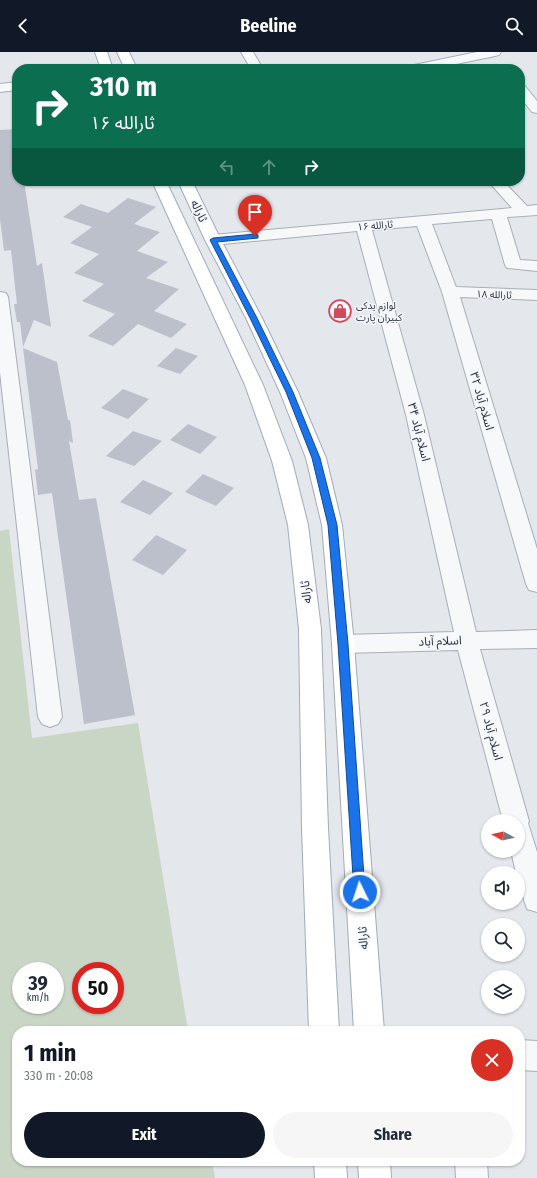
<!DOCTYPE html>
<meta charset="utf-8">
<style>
:root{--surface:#fff;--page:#f6f6f7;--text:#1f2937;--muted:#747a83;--accent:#111827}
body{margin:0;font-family:"Fira Sans Condensed","Noto Sans Arabic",sans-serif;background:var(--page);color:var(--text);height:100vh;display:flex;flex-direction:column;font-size:15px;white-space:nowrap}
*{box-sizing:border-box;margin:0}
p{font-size:13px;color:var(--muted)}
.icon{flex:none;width:22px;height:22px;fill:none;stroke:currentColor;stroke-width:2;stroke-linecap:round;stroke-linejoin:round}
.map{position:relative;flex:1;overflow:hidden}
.panel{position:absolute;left:12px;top:974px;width:513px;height:140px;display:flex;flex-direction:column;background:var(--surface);border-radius:16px;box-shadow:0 1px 3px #0004}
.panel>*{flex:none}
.banner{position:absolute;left:12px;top:12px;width:513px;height:122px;border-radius:16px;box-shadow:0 1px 3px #0004;background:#0b6e4f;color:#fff;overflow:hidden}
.needle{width:26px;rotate:278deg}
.tools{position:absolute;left:481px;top:762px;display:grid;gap:8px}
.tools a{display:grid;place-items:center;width:44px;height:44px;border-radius:50%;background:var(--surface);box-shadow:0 1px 3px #0004;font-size:20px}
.speed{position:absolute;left:12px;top:910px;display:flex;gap:8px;font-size:20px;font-weight:700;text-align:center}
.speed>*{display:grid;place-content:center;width:52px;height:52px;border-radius:50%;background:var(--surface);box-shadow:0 1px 3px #0004;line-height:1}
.speed small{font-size:10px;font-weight:400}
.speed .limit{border:6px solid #d22;background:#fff;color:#111}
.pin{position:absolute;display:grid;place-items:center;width:34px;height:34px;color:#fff;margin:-41px -17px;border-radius:50% 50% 50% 0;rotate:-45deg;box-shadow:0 0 4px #0007}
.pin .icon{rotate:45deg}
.me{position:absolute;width:44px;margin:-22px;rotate:356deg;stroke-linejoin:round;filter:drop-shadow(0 0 3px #0008)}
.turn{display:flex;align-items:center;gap:14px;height:84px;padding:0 12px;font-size:18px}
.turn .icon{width:52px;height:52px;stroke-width:2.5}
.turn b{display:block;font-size:28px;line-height:34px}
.lanes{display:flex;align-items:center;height:38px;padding:0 12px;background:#0003;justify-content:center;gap:20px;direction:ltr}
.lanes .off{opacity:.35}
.round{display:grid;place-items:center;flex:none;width:42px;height:42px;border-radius:21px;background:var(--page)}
.head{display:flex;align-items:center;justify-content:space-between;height:68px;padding:0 12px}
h1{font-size:24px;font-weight:700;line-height:30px;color:var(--accent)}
.primary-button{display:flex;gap:8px;margin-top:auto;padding:8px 12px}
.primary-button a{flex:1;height:46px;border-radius:24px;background:var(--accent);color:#fff;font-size:16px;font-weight:700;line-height:46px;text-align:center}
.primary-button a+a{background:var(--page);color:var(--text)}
header{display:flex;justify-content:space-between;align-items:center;height:52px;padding:0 12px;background:var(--accent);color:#fff;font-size:18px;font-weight:700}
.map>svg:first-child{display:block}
</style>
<header><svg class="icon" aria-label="back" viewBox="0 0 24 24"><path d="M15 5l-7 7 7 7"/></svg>Beeline<svg class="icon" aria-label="search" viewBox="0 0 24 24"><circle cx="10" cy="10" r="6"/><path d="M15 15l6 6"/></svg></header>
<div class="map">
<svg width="537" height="1126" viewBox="0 0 537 1126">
<rect width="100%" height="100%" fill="#e4e7ec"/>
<!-- green -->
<path fill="#c9d6c5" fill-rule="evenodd" d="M9,477L32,686L138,671L188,979H17V1109H212L215,1126H0V479ZM21,919H55V953H21ZM81,919H115V953H81Z"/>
<!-- building -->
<path fill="#bbc0ca" d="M17,77V129H24L37,214L42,211L51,275L34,268L23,295L20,270H17L14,252H17L11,198L4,199L0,167V78Z
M128,146L156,155L134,172L160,180L137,199L168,210L146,226L179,237L154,259L187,272L171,286L138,272L113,294L88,284L115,262L82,249L104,232L74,221L99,202L70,191L92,175L63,165L81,152L108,161Z
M23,296L57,310L68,368H70L73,391L69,389L79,448L96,446L135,663L84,672L52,441L38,443L35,418L38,417Z
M176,296L198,304L180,322L157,314Z
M123,337L149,347L128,367L101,356Z
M188,372L217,385L200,402L170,388Z
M133,379L162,389L134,414L106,404Z
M203,422L234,436L216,454L185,440Z
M143,428L173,441L150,463L120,450Z
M156,483L187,498L163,523L132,508Z"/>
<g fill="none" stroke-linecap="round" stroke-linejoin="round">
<!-- minor casing -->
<g stroke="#a9aeb7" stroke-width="2">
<path id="minor" d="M241,0H253L263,17H251Z
M477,0H501L499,3L495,4L432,17H408L410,14L414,13Z
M17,30V38L0,40V32Z
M520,33L525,34L537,49V61L532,60L520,45Z
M488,129H503L527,154L537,153V163L507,165L520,208L537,209V219L507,216L505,213L492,167L432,172L456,235L537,238V248L460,245L537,497V540L529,538L526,532L442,240L417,174L372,178L424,363L476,580L537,578V596L480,597L529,769L528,771L537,800V860L527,857L524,848L518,821H516L511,799H518V769H503L458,598L343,601L335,598L332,592L335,586L343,583L454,580L406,363L357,179L213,193L208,191L205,188L208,185L213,183L512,156Z
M0,240L6,241L8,245L62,665L58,672L50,675L42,672L38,665L0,320Z
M520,988L537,989V1019L520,1018Z
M455,1109H487L488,1126H456Z"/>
</g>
<!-- major casing -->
<g stroke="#a3abb8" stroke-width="2">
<path id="major" d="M95,0H107L113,17H101Z
M117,0H129L137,17H125Z
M152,129H166L263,333L292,409L308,473L321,577L328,776L339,979H309L302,776L299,577L288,473L272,409L245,333Z
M178,129H192L221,188L262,266L298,340L326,406L342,473L354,592L384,979H354L332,592L322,473L306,406L280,340L246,266L205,188Z
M314,1109H346L347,1126H315Z
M358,1109H390L391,1126H359Z"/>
</g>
<!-- minor -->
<use href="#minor" fill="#f7f8fa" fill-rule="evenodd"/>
<!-- major -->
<use href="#major" fill="#fff" fill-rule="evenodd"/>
</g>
<!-- route -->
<path fill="#1a73e8" stroke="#114b97" d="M255,182L258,183V186L217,190L257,266L293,340L320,406L337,473L348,592L365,840L364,843L360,845L356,843L354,840L338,592L328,473L312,406L286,340L250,266L210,188L213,186Z"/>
<!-- icons -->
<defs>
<g id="shop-ring" transform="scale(1.15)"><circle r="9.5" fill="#f4f6f9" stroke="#d1495b" stroke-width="1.5"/><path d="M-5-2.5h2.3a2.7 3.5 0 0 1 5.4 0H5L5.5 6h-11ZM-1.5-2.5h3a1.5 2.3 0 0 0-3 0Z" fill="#d1495b"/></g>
</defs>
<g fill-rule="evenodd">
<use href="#shop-ring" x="340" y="259"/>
</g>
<g text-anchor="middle" stroke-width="3" stroke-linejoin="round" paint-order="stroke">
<!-- far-street labels -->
<g font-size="10" fill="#2b3445" stroke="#f4f6f9">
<text transform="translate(375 173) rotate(-5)" y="4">ثارالله ۱۶</text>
<text transform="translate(494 242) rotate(2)" y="4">ثارالله ۱۸</text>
</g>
<!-- far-poi labels -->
<g font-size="10" fill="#2b3445" stroke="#f4f6f9" text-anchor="start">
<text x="356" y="257">لوازم یدکی<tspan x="356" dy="12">کبیران پارت</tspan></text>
</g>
<!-- street labels -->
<g font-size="12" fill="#2b3445" stroke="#f4f6f9">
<text transform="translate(199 159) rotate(65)" y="4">ثاراله</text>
<text transform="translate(482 349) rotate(74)" y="4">اسلام آباد ۳۲</text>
<text transform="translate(419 380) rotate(76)" y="4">اسلام آباد ۳۴</text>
<text transform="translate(306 540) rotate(-96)" y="4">ثاراله</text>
<text transform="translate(440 589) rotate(-2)" y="4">اسلام آباد</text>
<text transform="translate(491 679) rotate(75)" y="4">اسلام آباد ۲۹</text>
<text transform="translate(363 886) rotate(-94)" y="4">ثاراله</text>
</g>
</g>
</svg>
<div class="tools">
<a><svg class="needle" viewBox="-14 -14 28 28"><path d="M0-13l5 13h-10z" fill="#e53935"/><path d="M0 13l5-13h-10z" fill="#747a83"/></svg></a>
<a><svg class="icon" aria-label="sound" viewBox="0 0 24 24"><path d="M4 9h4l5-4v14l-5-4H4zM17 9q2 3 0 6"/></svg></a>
<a><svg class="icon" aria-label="search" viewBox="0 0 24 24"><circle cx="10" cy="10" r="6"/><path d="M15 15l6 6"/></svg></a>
<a><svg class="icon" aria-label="layers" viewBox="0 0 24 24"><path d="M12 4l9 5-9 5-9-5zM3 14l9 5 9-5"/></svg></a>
</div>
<div class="speed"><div>39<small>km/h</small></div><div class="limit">50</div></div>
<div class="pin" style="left:255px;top:184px;background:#d93025"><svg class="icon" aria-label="arrive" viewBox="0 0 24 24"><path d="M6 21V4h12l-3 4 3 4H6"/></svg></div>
<svg class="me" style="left:360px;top:840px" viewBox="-20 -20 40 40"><circle r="17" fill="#1a73e8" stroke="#fff" stroke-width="3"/><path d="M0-11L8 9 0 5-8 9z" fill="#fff"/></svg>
<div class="banner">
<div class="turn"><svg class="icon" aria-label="right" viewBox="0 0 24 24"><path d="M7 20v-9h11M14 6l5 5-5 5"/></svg><div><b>310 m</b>ثارالله ۱۶</div></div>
<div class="lanes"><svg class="icon off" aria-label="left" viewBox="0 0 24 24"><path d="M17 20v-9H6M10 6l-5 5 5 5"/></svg><svg class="icon off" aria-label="ahead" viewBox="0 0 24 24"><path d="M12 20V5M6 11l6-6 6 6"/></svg><svg class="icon" aria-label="right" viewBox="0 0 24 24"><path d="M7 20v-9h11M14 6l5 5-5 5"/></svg></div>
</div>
<section class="panel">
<div class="head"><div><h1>1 min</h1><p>330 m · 20:08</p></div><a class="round" style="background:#d93025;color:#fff"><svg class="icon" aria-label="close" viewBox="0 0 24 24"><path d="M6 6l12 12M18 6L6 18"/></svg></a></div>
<div class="primary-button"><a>Exit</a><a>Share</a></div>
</section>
</div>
